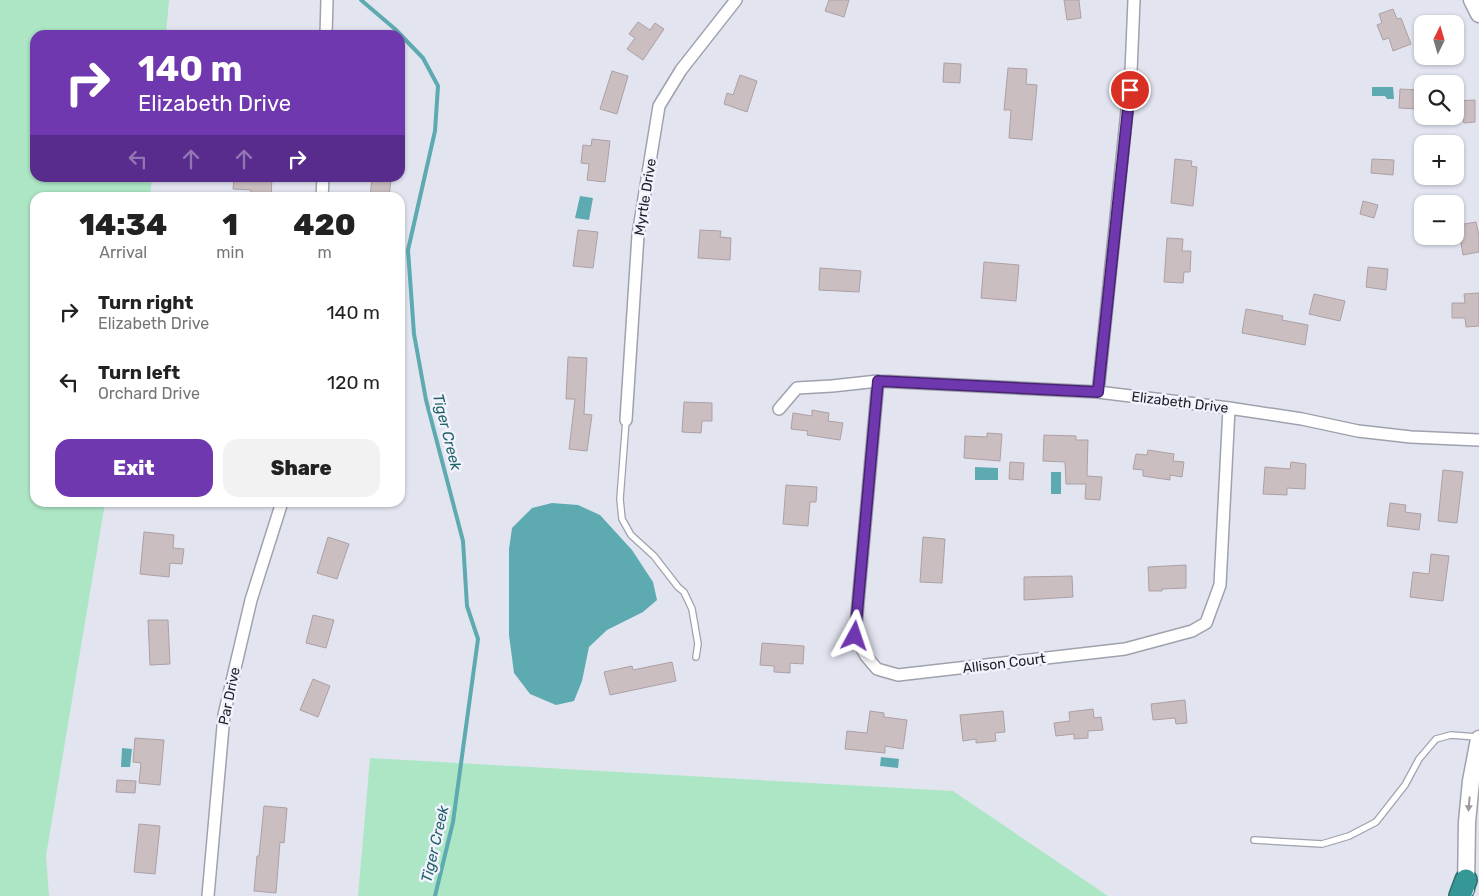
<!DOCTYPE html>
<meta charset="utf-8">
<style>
:root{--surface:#fff;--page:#f2f2f2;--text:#222;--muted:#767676;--accent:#6f38af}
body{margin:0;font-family:Rubik,sans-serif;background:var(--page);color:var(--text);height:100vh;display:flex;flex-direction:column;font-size:19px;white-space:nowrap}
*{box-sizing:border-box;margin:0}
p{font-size:16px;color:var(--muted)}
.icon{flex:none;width:28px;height:28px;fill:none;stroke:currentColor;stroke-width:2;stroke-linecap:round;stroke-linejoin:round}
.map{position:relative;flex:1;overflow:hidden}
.sheet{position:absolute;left:30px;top:192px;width:375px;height:315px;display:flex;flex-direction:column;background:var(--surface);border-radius:15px;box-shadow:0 1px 4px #0004}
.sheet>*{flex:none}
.top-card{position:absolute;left:30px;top:30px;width:375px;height:152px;border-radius:15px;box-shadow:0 1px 4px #0004;background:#6f38af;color:#fff;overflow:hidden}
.needle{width:32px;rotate:5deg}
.buttons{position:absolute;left:1414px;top:15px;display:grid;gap:10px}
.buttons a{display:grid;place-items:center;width:50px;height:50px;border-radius:10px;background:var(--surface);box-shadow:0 1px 4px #0004;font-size:25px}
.pin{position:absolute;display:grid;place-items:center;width:42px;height:42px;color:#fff;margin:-21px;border:2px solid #fff;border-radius:50%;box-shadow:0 1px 5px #0007}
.me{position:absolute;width:55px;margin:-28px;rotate:5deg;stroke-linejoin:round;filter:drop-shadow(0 0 4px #0008)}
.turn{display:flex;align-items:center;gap:18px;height:105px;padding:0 25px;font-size:22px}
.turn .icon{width:65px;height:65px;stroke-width:2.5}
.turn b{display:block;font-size:35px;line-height:42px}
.lanes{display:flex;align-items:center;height:48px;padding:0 25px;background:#0003;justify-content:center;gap:25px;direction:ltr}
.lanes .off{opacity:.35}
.eta{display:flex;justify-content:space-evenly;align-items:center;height:85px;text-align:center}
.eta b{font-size:30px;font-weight:800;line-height:35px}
.action{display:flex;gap:10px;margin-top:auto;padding:10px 25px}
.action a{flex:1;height:58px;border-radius:15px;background:var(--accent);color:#fff;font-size:20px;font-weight:800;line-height:58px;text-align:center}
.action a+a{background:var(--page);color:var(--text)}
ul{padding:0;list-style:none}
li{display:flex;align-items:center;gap:15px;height:70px;padding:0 25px}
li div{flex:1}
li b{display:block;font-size:19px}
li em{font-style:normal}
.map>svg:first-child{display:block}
</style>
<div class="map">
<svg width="1479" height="896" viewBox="0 0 1479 896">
<rect width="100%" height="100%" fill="#e2e5f0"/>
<!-- green -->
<path fill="#ace6c5" d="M0,0H169L166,35H35V178H152L150,197L35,198V502L105,503L46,856L49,896H0Z
M370,758L953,791L1108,896H358Z"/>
<!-- water -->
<path fill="#5dabb0" d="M1372,87H1393L1394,99H1387L1385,96H1372Z
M580,196L593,198L589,220L575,218Z
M975,467L998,468V480H975Z
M1051,472H1061V494H1051Z
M552,503L578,505L600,515L632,550L653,582L657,600L643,612L607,630L589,647L582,681L574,701L556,705L530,694L514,673L509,635V549L512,528L532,508Z
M122,748L132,749L130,767H121Z
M881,757L899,759L898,768L880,766Z"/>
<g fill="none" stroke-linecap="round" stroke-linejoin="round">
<!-- stream -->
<path stroke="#5dabb0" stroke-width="4" d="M361,0L395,29L423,58L438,86L435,131L408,250L414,334L426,400L463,541L467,606L478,639L453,822L435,896"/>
</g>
<!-- building -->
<path fill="#cbbec1" stroke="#ada0a4" d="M829,0H849L844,17L825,11Z
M1064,0H1079L1081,18L1067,20Z
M1393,9L1397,19L1401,18L1411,44L1393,51L1389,38L1383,40L1377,25L1382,23L1379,14Z
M638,22L650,30L655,23L664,29L643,60L627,49L635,38L629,34Z
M944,63L961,64L960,83L943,82Z
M1008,68L1027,69L1026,84L1037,85L1032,140L1009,138L1011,110H1004Z
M612,71L628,76L617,114L600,109Z
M740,75L757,81L747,112L724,104L727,93L733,95Z
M1400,89L1419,90L1418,109L1399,108Z
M1475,100V122L1464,123L1463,119H1455V101Z
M592,139L610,141L605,182L587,180L589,164L581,163L583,145L591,146Z
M1175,159L1192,161L1191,166L1197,167L1193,206L1171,203Z
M1372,159L1394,160L1393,175L1371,173Z
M234,178H272L271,198H251V190L233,189Z
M372,178H391L389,198H370Z
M1363,201L1378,205L1374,218L1360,214Z
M1476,222L1479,235V252L1463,255L1458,225Z
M578,230L598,232L593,268L573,266Z
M700,230L721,231L720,237L731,238L730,260L698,258Z
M1167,238L1183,239L1182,251H1191L1190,272H1184L1183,283L1164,282Z
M984,262L1019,265L1016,301L981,298Z
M1368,267L1388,269L1386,290L1366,287Z
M820,268L861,271L859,292L819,290Z
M1479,293V326L1466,327L1465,318H1452V303H1465L1464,294Z
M1314,294L1345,301L1340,321L1309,314Z
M1246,309L1283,316L1282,320L1308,325L1305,345L1242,333Z
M568,357L587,358L584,414L592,415L587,451L569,449L575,399H566Z
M684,402L712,403V421H702L701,433L682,432Z
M812,410L829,413L828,421L843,423L840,440L807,435L808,431L791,429L793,413L812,416Z
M987,433L1002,434L1000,461L964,458L965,436L987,437Z
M1044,435L1076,436V440H1088L1087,476L1102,477L1100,500L1085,499L1086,484H1066L1065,462L1043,461Z
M1148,450L1174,454L1173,461L1184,462L1182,477L1170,475V480L1143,476V470L1133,469L1136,454L1147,455Z
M1010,462L1024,463L1023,480L1009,479Z
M1291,462L1306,464L1305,489L1287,488V495L1263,494L1265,467L1290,469Z
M1443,470L1463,472L1457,523L1438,521Z
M786,485L817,487L816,502H810L808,526L783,524Z
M1390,503L1406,505L1405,512L1421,514L1419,530L1387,526Z
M144,532L174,535L173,548L184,549L182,564L170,563L169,577L140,574Z
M328,537L349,544L337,579L317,573Z
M923,537L945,539L942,583L920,582Z
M1431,554L1449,556L1443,601L1410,597L1413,572L1429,574Z
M1186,565V588L1162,589V591H1149L1148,567Z
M1072,576L1073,597L1024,600V577Z
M313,615L334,620L326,648L306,643Z
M148,620H168L170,664L150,665Z
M762,643L804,646L803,664L790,663V673L774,672V666L760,665Z
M672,662L676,681L610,695L604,672L632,666L633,670Z
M313,679L330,686L318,717L300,710Z
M1185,700L1187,723L1176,724L1175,718L1153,720L1151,704Z
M1093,709L1094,718L1101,717L1103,730L1088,731V738L1074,739V734L1056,736L1054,723L1070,721L1069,712Z
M870,711L884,713V717L907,720L903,749L885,746V753L845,749L847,731L867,733Z
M1003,711L1005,732L995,733L996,741L976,743V739L963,741L960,715Z
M135,738L164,740L160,785L139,783L141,763L133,762Z
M117,780L136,781L135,793L116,792Z
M264,806L287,808L284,843L280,842L276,893L254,891L257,856H259Z
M139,824L160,826L155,874L134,872Z"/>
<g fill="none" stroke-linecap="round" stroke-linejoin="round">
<!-- service casing -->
<g stroke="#9fa2ac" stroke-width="8">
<path id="service" d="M626,420L620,499L622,519L631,535L654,556L678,587L684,592L692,609L698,644L696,657
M1254,840L1322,844L1349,836L1376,822L1405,785L1419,759L1436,739L1451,735L1477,737"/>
</g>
<!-- minor casing -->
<g stroke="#9fa2ac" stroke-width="14">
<path id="minor" d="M326,35L327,0
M322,198L323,178
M878,381L855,636L866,656L877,669L898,675L1125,649L1192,631L1206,623L1220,585L1229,408
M1098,392L1131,72L1134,0
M779,409L797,388L832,386L878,381L1098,392L1229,408L1302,419L1358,431L1411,437L1479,440
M626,420L638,235L659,106L681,70L736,0
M208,896L224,715L251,600L282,502"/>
</g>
<!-- secondary casing -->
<g stroke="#9fa2ac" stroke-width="19">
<path id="secondary" d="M1472,0L1479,14
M1466,890L1467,822L1471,781L1479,739"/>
</g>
<!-- motorway casing -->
<g stroke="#2d6d6d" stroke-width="24">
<path id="motorway" d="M1460,896L1466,880"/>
</g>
<!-- service -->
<use href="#service" stroke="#fff" stroke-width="5.5"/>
<!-- minor -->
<use href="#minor" stroke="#fff" stroke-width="11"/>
<!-- secondary -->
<use href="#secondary" stroke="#fff" stroke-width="16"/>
<!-- motorway -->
<use href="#motorway" stroke="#359896" stroke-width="21"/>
</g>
<!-- one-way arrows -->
<defs><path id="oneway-solid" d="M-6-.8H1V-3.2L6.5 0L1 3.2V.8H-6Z" transform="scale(1.25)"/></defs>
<use fill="#9a9a9c" href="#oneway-solid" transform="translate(1469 804) rotate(95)"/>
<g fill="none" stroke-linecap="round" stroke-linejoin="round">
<!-- route casing -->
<g stroke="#482472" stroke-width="12">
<path id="route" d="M855,636L878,381L1098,392L1130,90"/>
</g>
<!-- route -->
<use href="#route" stroke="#6f38af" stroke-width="9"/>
</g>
<g text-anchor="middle" stroke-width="5" stroke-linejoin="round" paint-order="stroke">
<!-- street labels -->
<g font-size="14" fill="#1e1e22" stroke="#f0f2fd">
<text transform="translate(645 197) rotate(-81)" y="5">Myrtle Drive</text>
<text transform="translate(1180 402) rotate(7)" y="5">Elizabeth Drive</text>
<text transform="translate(1004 663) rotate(-7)" y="5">Allison Court</text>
<text transform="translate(229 696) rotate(-78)" y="5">Par Drive</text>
</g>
<!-- water labels -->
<g font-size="15" font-style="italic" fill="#226267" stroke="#f0f2fd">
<text transform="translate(447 432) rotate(76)" y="5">Tiger Creek</text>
<text transform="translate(435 844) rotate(-77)" y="5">Tiger Creek</text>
</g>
</g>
</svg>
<div class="buttons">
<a><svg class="needle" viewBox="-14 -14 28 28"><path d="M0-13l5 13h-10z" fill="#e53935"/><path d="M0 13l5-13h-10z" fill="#767676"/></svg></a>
<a><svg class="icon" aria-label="search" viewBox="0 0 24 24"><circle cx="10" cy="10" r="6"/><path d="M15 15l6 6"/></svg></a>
<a>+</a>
<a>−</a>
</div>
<div class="pin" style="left:1130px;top:90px;background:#d93025"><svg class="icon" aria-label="arrive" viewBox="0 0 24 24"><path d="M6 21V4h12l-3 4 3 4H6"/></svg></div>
<svg class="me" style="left:855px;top:636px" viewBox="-20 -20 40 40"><path d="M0-17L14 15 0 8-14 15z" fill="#6f38af" stroke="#fff" stroke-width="4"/></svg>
<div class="top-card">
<div class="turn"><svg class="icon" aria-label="right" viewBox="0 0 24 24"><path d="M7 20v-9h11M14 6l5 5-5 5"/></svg><div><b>140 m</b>Elizabeth Drive</div></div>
<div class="lanes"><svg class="icon off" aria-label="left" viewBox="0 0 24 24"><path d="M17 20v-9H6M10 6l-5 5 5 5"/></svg><svg class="icon off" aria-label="ahead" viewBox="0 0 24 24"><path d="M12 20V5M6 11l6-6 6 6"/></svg><svg class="icon off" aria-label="ahead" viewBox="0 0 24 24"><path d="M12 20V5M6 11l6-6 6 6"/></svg><svg class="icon" aria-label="right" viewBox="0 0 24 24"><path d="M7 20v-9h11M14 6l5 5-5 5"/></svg></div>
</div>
<section class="sheet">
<div class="eta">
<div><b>14:34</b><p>Arrival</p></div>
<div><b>1</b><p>min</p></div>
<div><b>420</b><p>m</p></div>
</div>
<ul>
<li><svg class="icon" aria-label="right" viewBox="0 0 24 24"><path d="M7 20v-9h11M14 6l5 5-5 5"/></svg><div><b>Turn right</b><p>Elizabeth Drive</p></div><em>140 m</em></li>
<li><svg class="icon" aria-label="left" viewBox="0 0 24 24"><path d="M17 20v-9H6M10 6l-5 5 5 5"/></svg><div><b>Turn left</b><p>Orchard Drive</p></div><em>120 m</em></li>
</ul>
<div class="action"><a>Exit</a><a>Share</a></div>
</section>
</div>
